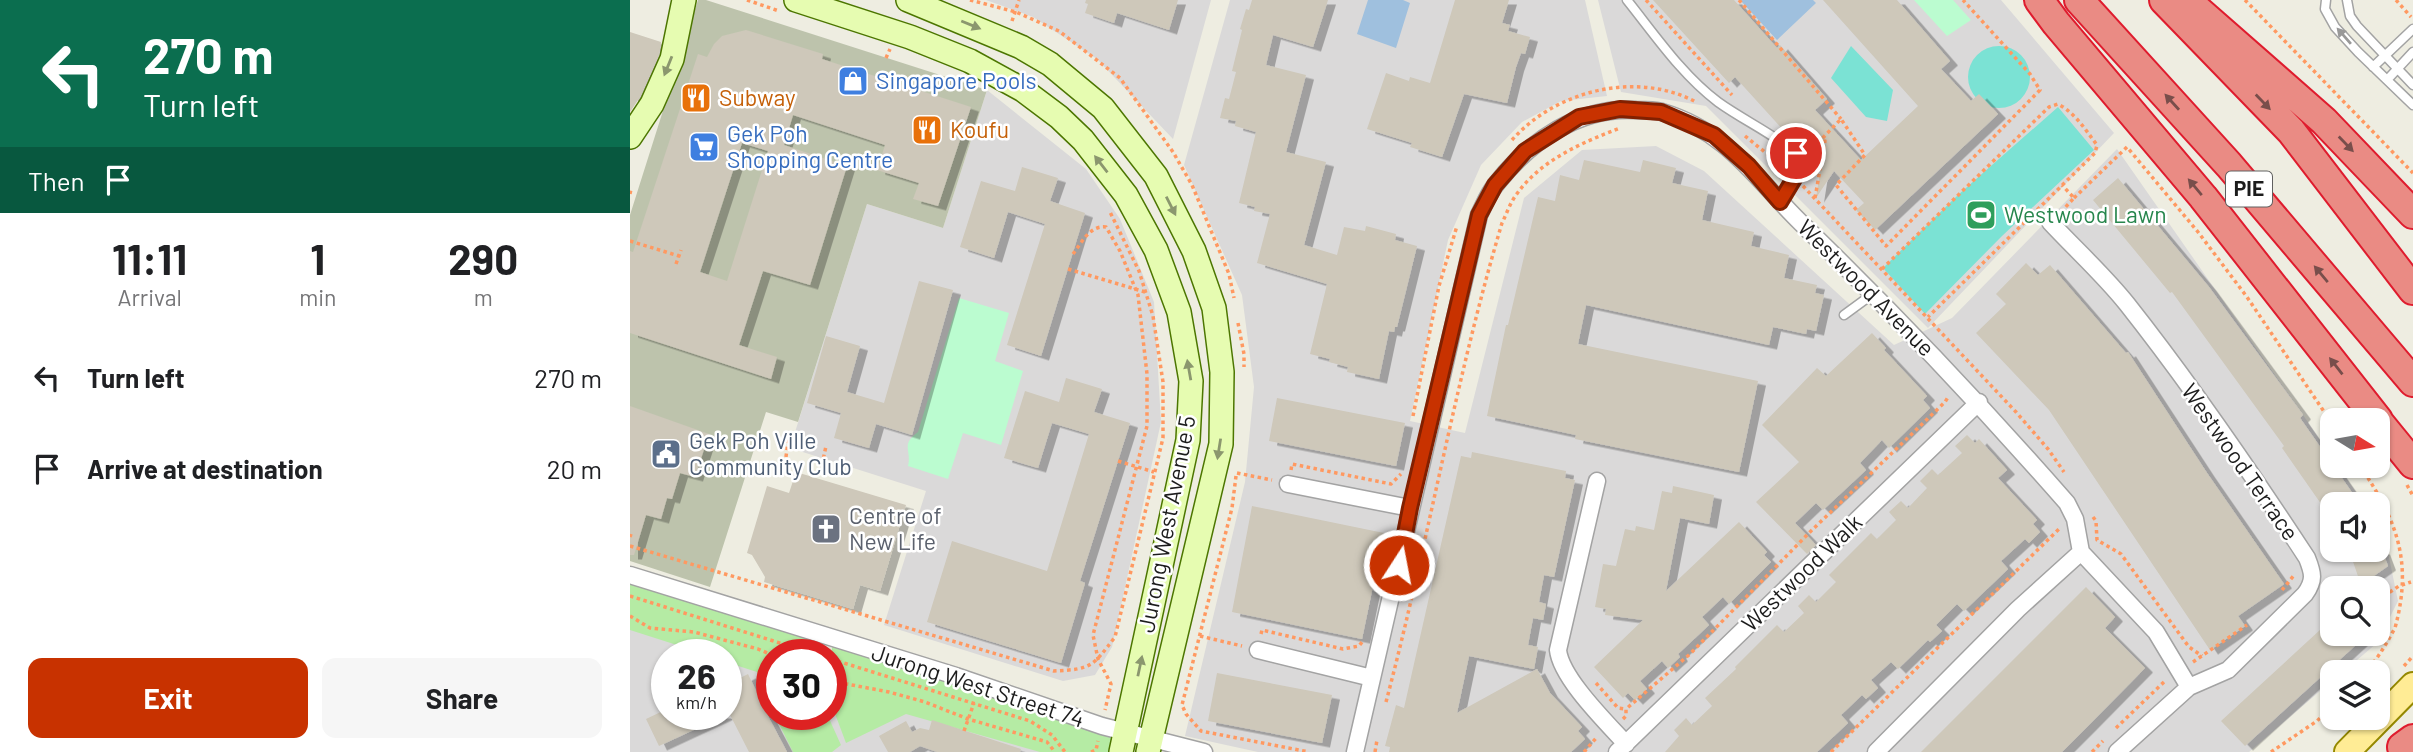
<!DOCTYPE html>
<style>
:root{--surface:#fff;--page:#f6f6f6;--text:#202124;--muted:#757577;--accent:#c83200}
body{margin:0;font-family:Barlow,sans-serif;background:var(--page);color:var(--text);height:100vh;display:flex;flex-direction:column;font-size:26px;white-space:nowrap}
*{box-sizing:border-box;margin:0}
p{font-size:23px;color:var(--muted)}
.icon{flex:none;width:38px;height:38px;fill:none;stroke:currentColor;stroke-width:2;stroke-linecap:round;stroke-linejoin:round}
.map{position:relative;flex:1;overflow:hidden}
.details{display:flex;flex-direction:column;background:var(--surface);width:630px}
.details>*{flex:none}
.banner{background:#0b6e4f;color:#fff;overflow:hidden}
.needle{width:46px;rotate:101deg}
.controls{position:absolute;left:1690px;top:408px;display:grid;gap:14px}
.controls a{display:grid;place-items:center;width:70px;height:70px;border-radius:14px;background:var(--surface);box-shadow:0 2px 5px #0004;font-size:35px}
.speed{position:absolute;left:21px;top:639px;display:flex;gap:14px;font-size:35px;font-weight:700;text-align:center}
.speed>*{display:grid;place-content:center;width:91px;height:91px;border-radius:50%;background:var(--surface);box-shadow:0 2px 5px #0004;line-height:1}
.speed small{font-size:18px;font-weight:400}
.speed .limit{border:10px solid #d22;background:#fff;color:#111}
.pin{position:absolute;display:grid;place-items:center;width:60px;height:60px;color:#fff;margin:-30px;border:4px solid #fff;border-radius:50%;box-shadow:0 2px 7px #0007}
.me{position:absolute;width:77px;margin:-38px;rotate:11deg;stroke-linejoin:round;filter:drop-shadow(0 0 5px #0008)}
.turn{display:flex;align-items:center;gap:24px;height:147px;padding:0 28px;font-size:32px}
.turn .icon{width:91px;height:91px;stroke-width:2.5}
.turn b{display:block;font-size:49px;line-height:60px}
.then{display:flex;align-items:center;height:66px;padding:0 28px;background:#0003;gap:14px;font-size:26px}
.eta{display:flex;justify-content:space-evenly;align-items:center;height:119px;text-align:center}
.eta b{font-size:42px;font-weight:700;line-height:49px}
.action{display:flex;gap:14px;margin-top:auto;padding:14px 28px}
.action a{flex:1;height:80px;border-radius:14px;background:var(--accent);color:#fff;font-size:28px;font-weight:700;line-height:80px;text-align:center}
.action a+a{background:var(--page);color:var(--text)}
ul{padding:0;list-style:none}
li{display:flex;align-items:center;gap:21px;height:91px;padding:0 28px}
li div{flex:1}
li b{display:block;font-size:26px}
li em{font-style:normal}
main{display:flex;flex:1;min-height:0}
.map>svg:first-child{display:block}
</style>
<main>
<section class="details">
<div class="banner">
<div class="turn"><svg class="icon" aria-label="left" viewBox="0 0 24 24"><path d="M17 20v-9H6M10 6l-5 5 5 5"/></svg><div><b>270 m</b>Turn left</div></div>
<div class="then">Then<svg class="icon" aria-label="arrive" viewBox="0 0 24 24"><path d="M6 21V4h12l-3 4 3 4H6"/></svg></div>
</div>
<div class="eta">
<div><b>11:11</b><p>Arrival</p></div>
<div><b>1</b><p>min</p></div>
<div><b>290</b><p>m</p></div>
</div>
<ul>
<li><svg class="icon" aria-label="left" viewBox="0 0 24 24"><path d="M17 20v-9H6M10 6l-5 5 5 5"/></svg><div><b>Turn left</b></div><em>270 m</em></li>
<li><svg class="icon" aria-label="arrive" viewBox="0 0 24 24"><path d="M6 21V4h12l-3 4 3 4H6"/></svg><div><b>Arrive at destination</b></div><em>20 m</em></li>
</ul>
<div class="action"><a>Exit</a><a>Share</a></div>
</section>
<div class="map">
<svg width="1783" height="752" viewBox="0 0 1783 752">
<defs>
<filter id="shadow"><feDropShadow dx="8" dy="4.5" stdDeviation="0" flood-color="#0004"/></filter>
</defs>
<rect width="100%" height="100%" fill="#eeede1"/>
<!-- residential -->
<path fill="#dad9d9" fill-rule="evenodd" d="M356,0H581L543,139L467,59L403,17Z
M600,0H955L977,96L931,101L892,122L851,165L818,240L780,421L835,433L894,198L952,150L1026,146L1074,171L1264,345L1322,318L1487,149L1703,458V466H1708L1734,504H1703V550H1748V527L1755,538L1768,601L1747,643L1713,672H1703V680L1619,752H628L555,736L615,482L624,387L612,295L554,165ZM1703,588H1748V634H1703Z
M968,0H1371L1484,133L1298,328L1076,106L991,92Z
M357,90L456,169L490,219L524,302L531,422L482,647L465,675L433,681L254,625L296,491L160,448L237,204L313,228Z
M0,597L142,654V714H201V663L449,752H0ZM37,654H96V714H37Z"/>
<!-- construction -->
<path fill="#bdc3ac" d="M68,0H76L357,90L313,228L237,204L168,422L136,412L80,587L0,561V215Z"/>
<!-- grass -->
<path fill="#b5eba4" d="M0,576L194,639L191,654H142V709L128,681L127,672L96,662V654H75L0,630Z
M203,643L495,732L491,752H410L276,714L216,743L201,703V654Z
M144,714H197L211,745L202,752H163Z"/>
<!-- park -->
<path fill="#bbfcd0" d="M1284,0H1323L1341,20L1317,36Z
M329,298L379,313L365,361L393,371L371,445L333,433L318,479L278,466C282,450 270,445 288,432Z"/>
<!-- pitch -->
<path fill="#7be2d4" d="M1338 77a31 31 0 1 1 62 0a31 31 0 1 1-62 0Z
M1221,46L1263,90L1257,121L1236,117L1201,78Z
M1428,107L1464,150L1372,236L1295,314L1253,268L1328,195Z"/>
<!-- water -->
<path fill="#9fc0de" d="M738,0H773L780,3L766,48L727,34Z
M1110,0H1183L1186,3L1147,40Z"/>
<!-- building -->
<path fill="#cec8ba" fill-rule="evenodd" filter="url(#shadow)" d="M456,0H548L539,30L487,13L484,23L455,13L458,4L455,3Z
M622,0H698L683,47L643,35L636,65L676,75L656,152L696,162L674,245L707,255L714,227L735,231L736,226L766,234L765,240L787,246L767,327H765L764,332L759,331L749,379L717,372L718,367L699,362L700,359L680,354L697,284L627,263L640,214L624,211L625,207L609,203L626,132L605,126L606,121L590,118L595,98L599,99L606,72L602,71L612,30L610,29L616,9L619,10Z
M825,0H879L872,23L880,25L878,31L900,37L895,54L891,53L886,67L877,103L834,94L812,157L780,147L782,143L737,129L756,73L779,81L780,77L800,83Z
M1023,0H1104L1147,48L1150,45L1197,99L1185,110L1231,160L1288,106L1193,0H1267L1320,61L1311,69L1341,101L1349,94L1368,114L1245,230L1226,210L1234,203L1204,171L1186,198L1195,141L1156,133L1105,77L1099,83Z
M116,30L193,54L192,59L341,107L308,206L283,199L289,183L247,170L255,145L163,115L154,145L217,166L180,285L133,271L109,345L147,357L141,379L0,333V251L3,252L68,54L77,57L84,44L92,36ZM112,143L138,151L97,281L70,272Z
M0,32L31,42L29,55L10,97L0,112Z
M954,160L1010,172L1013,160L1046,168L1042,183L1078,191L1072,220L1124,232L1121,246L1159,255L1154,278L1187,285L1185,293L1194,295L1186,331L1177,329L1176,334L1143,327L1139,345L956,305L948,344L1128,381L1109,472L945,439L946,435L857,416L876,325H878L908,197L925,201L930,175L949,180Z
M392,167L428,178L420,201L455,213L411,356L377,345L415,224L378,212L364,258L330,247L351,181L385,191Z
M1488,178L1579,287L1673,415L1670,418L1730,504H1703V521L1652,448L1654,446L1542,292L1540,293L1463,200Z
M1396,263L1408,275L1420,265L1496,353L1498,352L1577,473L1654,584L1608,616L1615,626L1580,650L1419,410L1346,333L1376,304L1366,294Z
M289,281L323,290L282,435L246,424L239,448L204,438L211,413L177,403L196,336L230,346L217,392L254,403Z
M1242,333L1256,348L1254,350L1297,396L1293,400L1300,408L1259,448L1252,440L1230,463L1236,470L1193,510L1186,503L1165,523L1186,545L1177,554L1126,502L1169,462L1132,425L1187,368L1196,376Z
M436,378L472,389L464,412L500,423L450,581L455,583L431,663L297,622L322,541L417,571L459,434L422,423L408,468L374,458L395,391L429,402Z
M647,398L775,423L766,466L639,441Z
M0,406L79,434L65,477L50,473L42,499L37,498L31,519L16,515L4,555H0Z
M1337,435L1345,443L1349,439L1377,470L1368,478L1407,520L1403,524L1410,532L1399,543L1395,539L1371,561L1378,569L1334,611L1327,604L1306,625L1312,631L1300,642L1298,640L1268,669L1261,662L1241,680L1248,688L1236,699L1232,695L1211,715L1218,723L1187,752H1035L1049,736L1044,730L1056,718L1062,725L1082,706L1075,698L1106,669L1105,667L1147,625L1154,632L1174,613L1168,606L1179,595L1186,602L1206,582L1199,575L1241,533L1247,539L1266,520L1259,512L1271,501L1278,508L1297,488L1290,481L1302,469L1308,475L1332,453L1325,446Z
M842,452L936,471L935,478L945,480L924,577L914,575L909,602L916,604L913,620L903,618L898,645L908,647L904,669L839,656L827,713L907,669L920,693L952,727L948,731L955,739L941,752H759L760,747L755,746L766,705L774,708L831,456L841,458Z
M166,472L276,505L250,591L230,585L223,609L134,582L135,577L122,555L117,553L137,486L159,493Z
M1043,486L1084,495L1079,524L1050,518L1036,591L1109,522L1137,552L1134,555L1141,562L1099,604L1093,597L1072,617L1079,625L1048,654L1050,657L1038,668L1032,661L1010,681L1017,689L1005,700L998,693L993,698L964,667L1013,620L975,615L976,609L965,607L973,564L986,566L995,529L1005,531L1006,526L1024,530L1032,491L1042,493Z
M622,506L754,533L732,639L602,612Z
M1719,550H1752L1758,566L1731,585Z
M1456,587L1485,617L1475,628L1515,668L1458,726L1432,752H1291Z
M1703,618V634H1738L1615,746L1591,721Z
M587,673L702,695L692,743L578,721Z
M118,674L139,718L157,752H119L96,707V685Z
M37,709V714H98L29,746L16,719Z
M302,720L391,749L390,752H307L290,746L280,752H258L249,736L276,721L282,732L290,728L299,730Z"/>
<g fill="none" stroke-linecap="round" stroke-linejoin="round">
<!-- lane casing -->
<g stroke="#a3a3a3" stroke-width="11">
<path id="lane" d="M997,0C1025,35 1052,75 1088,102C1113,120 1142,133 1166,153C1166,177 1164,182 1150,202
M1696,0L1695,9L1705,27L1728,52L1783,105
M1717,0L1720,16L1727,26L1783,85
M1743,67L1783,29
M1757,80L1783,52
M1214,315L1244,293"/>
</g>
<!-- street casing -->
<g stroke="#a3a3a3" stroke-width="19">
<path id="street" d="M1420,222C1445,249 1474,275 1497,304C1561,385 1620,471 1677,558C1683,573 1685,580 1675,594L1598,670L1559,687L1487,752
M967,481L928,650C931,678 976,722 996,744
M658,484L780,508
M1451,552L1526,632L1559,687
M0,575L326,676L472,726L574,752
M628,650L742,678
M725,752L849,215C854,205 859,192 867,183C900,141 950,106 1006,110C1014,110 1024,110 1032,112C1097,131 1126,179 1171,223C1264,313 1352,406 1437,503L1445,519L1451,552
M987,752L1349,402
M1246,752L1388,609L1451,552"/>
</g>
<!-- secondary casing -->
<g stroke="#4c7600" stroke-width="26">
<path id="secondary" d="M166,0L280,37L340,61L393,90L429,117L453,140L496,195L526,250L549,312L561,381L558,440L491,752
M278,0L391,47L420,64L473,108L526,176L564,251L584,308L592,372L591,444L518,752
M0,137L22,104L42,59L54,0"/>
</g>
<!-- primary casing -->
<g stroke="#948800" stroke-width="28">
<path id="primary" d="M1717,752L1783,685"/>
</g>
<!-- highway casing -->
<g stroke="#df1c2e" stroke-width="32">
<path id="highway" d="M1409,0L1426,23L1573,197L1748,420
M1449,0L1599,165L1783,382
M1534,0L1661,131L1783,290
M1563,6L1694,121L1783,214
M1748,421L1783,464
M1772,747L1783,739"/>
</g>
<!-- path -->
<path stroke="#ff9961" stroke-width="3.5" stroke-dasharray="3.5 3.5" stroke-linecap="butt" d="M117,0L149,11
M340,0L386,12L429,31L490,78L543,152L562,185L599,274L604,298
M1016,0L1102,95
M1109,0L1211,119
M1615,0L1783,173
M1766,0L1781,17
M382,21L389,0
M256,58L260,49
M1115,136L1152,166
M882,140C925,91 1006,70 1066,102
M1178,153L1211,119L1235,155L1206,185L1256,246L1410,90L1400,74L1333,0
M1173,186L1386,412L1418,449L1434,472
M0,194L1,189
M1185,198L1195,141L1188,144
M1444,198L1497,147L1568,232L1617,297L1703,425
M1431,212L1444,198L1432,185
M0,241L49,256
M443,254C452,242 460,225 476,227L490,251L508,295L517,374V426L463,635L468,659L481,684L475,710
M46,264L51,250
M438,269L515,292
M1252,269L1419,107L1428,104C1445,113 1455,129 1467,145L1465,153L1298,317
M608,323L614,354V367
M783,416L809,286L827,226
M488,461L524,472
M155,464L159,435
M192,465L196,446
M1730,466C1767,520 1783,562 1765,628C1756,644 1748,659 1735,672
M661,470L662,464L761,484L771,474
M607,473L642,480
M606,476L602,508L552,705L556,714L571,731L679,752
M1777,485L1783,496
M1463,517L1466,521L1467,540L1491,554L1559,647L1572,656
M0,537L1,534
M0,546L424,671C462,669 462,667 485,637L533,438V382L523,316L509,271L479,210
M1652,590L1665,574
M1693,595L1703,599
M0,596L185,654
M1748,600L1769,586L1781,582
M0,616L20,628L64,632L128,649L142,655
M1748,622L1759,639
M631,634L632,630L713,649L729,646L732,642
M570,636L612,646
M201,659L400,721L422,735L435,752
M1563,662L1617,625
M1774,666L1783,656
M201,681L259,692L295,702L338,719L417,742L425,752
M966,683L988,708L996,709
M756,702C798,543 825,381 872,223C876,215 879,206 884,198C908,161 951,143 990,128
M993,719L996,716V709L1060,654L1180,532L1315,402L1318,397
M1486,728L1536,680
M334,731L344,703
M461,752L466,750L468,741
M745,752L747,740
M954,752L967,737
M1201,752L1429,529
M1462,752L1473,741
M1641,752L1687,721L1703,705"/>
<!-- lane -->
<use href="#lane" stroke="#fff" stroke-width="8"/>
<!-- street -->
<use href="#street" stroke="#fff" stroke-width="16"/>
<!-- secondary -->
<use href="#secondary" stroke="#e6fcb1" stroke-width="23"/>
<!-- primary -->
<use href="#primary" stroke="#ffec95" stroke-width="24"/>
<!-- highway -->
<use href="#highway" stroke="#ea8b84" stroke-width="28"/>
</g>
<!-- one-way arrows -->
<defs><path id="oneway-solid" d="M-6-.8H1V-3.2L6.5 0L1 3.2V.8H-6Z" transform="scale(1.75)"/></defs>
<g fill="#8b976e">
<use href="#oneway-solid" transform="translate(341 25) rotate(22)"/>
<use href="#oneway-solid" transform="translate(38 66) rotate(112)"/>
<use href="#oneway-solid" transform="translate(471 164) rotate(-128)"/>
<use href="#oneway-solid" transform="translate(541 206) rotate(63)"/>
<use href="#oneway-solid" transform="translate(559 370) rotate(-100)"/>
<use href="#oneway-solid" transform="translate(589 449) rotate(99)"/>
<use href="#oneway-solid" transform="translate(510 666) rotate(-78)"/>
</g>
<use fill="#999" href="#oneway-solid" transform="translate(1714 36) rotate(-131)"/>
<g fill="#794e4b">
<use href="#oneway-solid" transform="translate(1542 102) rotate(-132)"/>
<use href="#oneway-solid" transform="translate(1633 102) rotate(46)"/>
<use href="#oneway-solid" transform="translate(1716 144) rotate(46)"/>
<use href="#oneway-solid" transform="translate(1565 187) rotate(-130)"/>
<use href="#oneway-solid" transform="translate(1691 274) rotate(-130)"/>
<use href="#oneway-solid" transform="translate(1706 366) rotate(-128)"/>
</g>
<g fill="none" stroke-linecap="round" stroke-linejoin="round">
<!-- route casing -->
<g stroke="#822000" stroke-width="18">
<path id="route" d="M769,565L780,508L849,215L865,185L895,151L949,117L990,109L1031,112L1084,135L1119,166L1150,202L1165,177L1166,153"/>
</g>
<!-- route -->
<use href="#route" stroke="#c83200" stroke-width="12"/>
</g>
<!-- icons -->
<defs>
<g id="shop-square" transform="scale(1.575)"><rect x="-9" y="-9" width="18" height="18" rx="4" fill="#3f7fe0" stroke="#fff"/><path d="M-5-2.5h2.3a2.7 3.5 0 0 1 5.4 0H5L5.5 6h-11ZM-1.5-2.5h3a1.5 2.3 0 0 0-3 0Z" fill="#fff"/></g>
<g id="restaurant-square" transform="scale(1.575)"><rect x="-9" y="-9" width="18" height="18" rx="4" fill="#e8710a" stroke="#fff"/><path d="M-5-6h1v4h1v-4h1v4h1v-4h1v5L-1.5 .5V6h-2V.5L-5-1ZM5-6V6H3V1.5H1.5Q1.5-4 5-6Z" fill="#fff"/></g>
<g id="supermarket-square" transform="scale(1.575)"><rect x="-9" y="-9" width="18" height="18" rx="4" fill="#3f7fe0" stroke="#fff"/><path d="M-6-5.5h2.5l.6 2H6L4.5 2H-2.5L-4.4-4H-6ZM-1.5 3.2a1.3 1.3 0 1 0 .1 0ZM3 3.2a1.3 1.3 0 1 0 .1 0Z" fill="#fff"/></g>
<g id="stadium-square" transform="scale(1.575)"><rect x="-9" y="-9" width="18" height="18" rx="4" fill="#2e9e5b" stroke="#fff"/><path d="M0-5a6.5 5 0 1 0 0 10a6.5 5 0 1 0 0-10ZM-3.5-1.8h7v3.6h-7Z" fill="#fff"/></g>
<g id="civic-square" transform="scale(1.575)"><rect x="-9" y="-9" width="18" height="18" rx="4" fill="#5c6f8a" stroke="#fff"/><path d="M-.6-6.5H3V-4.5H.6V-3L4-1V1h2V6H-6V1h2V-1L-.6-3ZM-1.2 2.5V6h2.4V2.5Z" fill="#fff"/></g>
<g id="church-square" transform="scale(1.575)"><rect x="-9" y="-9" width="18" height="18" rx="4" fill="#6b7280" stroke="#fff"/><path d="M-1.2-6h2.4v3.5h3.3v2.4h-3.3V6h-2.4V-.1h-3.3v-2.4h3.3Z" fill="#fff"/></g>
</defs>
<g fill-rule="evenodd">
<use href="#shop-square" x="223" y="81"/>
<use href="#restaurant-square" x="66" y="98"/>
<use href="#restaurant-square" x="297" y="130"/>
<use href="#supermarket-square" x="74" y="147"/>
<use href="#stadium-square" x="1351" y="215"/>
<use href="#civic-square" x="36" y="454"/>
<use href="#church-square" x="196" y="529"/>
</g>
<g text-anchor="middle" stroke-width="5" stroke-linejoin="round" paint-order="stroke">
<!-- shield labels -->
<rect fill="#fff" stroke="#606060" stroke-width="2" x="1596" y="171.5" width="46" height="35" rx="5"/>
<g font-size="21" font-weight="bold" fill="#1c1c1c">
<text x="1619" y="196">PIE</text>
</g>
<!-- shop labels -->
<g font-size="23" fill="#366cbe" stroke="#fff" text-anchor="start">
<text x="246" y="89">Singapore Pools</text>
<text x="97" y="142">Gek Poh<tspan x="97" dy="26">Shopping Centre</tspan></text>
</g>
<!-- food labels -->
<g font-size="23" fill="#c56008" stroke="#fff" text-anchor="start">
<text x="89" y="106">Subway</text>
<text x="320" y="138">Koufu</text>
</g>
<!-- leisure labels -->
<g font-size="23" fill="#27864d" stroke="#fff" text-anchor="start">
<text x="1374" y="223">Westwood Lawn</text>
</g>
<!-- street labels -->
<g font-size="23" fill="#1c1c1c" stroke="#fff">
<text transform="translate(1236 288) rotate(45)" y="8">Westwood Avenue</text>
<text transform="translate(1610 462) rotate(55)" y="8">Westwood Terrace</text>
<text transform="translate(537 524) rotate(-79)" y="8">Jurong West Avenue 5</text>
<text transform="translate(1172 573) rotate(-44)" y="8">Westwood Walk</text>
<text transform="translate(348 686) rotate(18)" y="8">Jurong West Street 74</text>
</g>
<!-- service labels -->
<g font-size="23" fill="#4e5e75" stroke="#fff" text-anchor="start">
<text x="59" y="449">Gek Poh Ville<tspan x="59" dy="26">Community Club</tspan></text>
</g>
<!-- worship labels -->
<g font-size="23" fill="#5b616d" stroke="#fff" text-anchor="start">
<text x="219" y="524">Centre of<tspan x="219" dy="26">New Life</tspan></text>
</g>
</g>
</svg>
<div class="controls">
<a><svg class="needle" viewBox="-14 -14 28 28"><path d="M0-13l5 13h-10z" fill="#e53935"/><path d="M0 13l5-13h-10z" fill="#757577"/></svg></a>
<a><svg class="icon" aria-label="sound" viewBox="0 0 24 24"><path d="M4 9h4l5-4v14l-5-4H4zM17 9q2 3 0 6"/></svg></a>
<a><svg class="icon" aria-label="search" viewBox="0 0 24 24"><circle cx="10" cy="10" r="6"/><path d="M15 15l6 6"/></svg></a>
<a><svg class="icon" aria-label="layers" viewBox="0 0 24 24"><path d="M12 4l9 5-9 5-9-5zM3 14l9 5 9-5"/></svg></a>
</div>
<div class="speed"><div>26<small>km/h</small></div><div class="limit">30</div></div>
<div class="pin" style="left:1166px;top:153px;background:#d93025"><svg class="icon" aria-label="arrive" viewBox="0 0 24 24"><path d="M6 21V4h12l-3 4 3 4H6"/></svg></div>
<svg class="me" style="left:769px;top:565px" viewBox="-20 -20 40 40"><circle r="17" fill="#c83200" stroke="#fff" stroke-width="3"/><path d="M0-11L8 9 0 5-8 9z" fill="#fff"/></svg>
</div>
</main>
